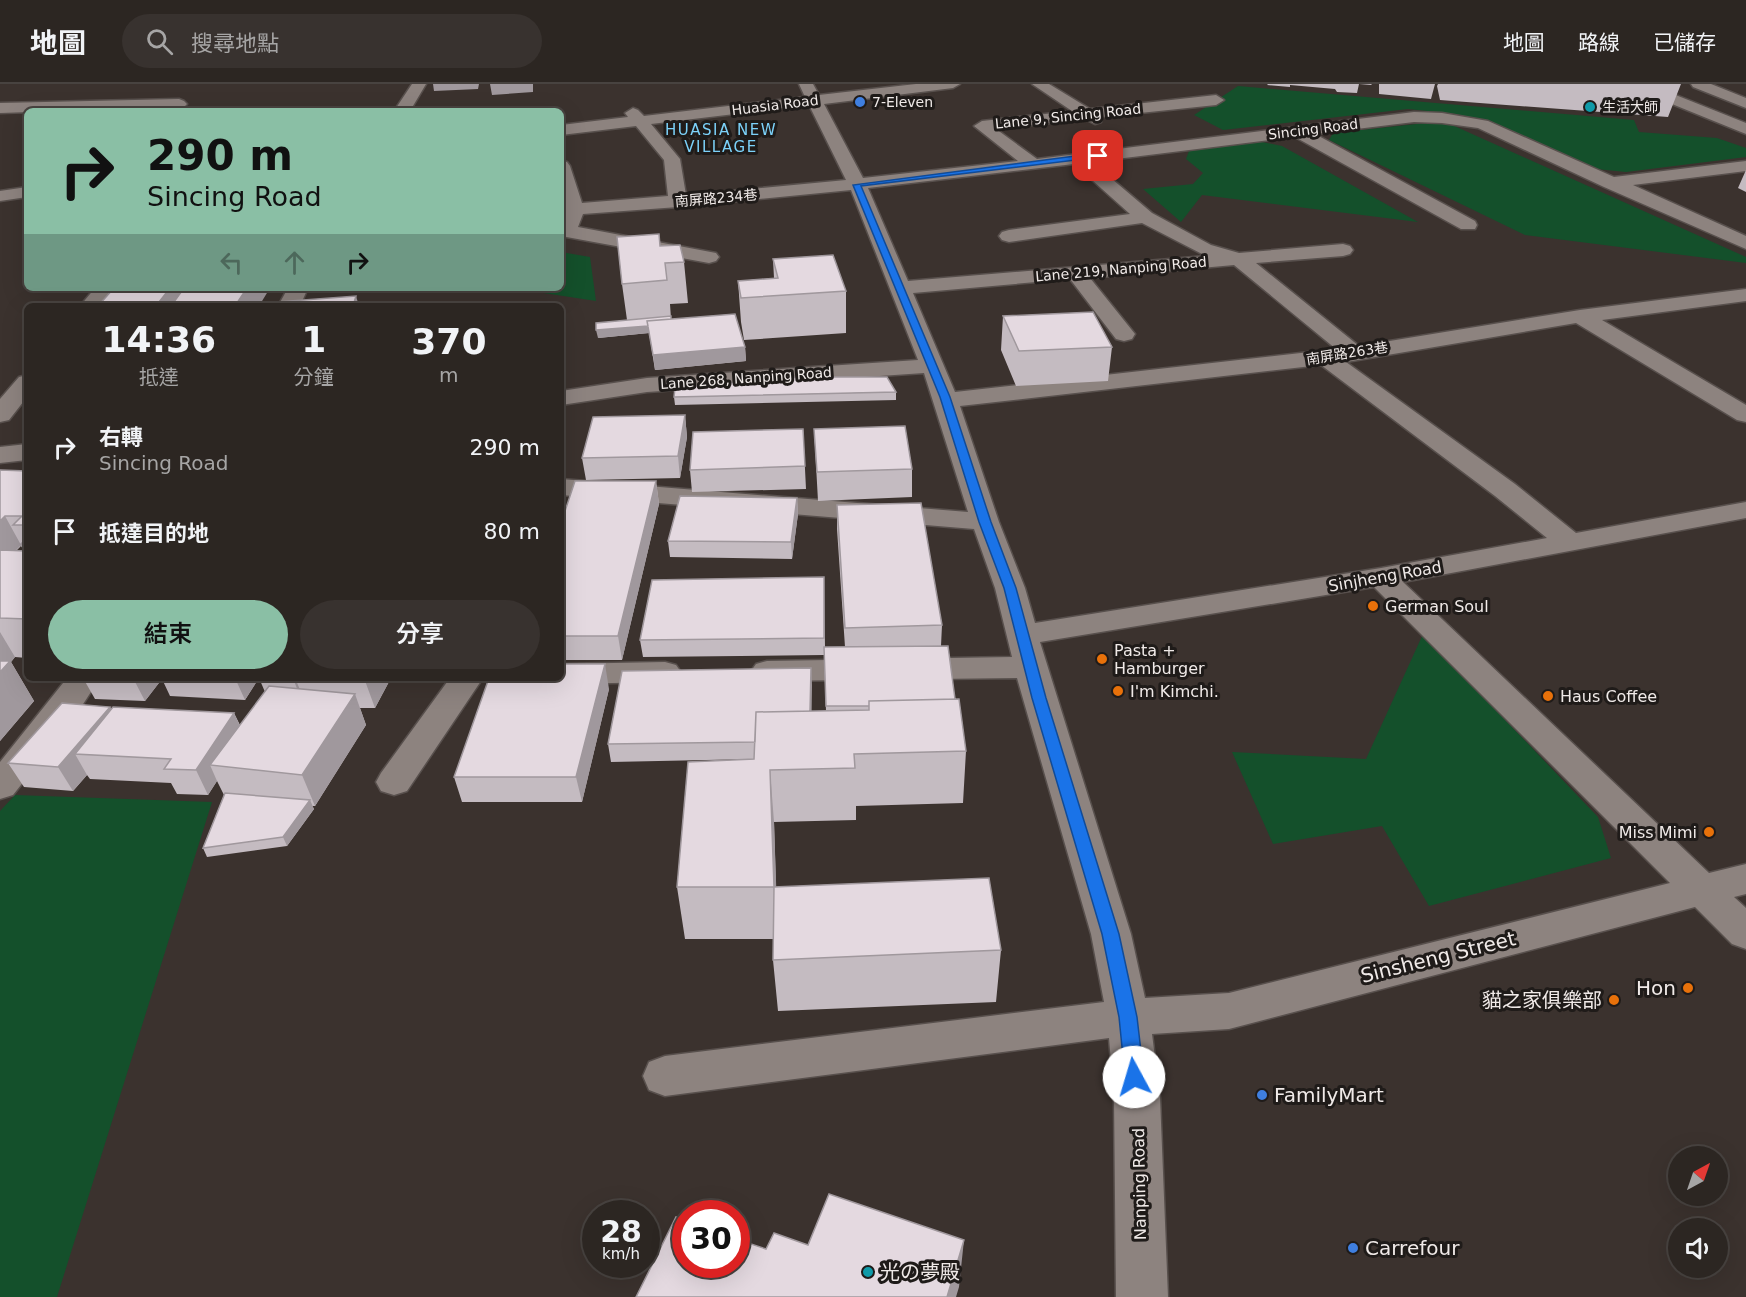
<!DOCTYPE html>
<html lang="zh-TW">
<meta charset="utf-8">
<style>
:root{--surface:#2c2622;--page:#38322f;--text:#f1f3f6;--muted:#a6a5a5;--line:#484340;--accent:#8abfa5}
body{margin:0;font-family:"DejaVu Sans","Noto Sans TC","Noto Sans JP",sans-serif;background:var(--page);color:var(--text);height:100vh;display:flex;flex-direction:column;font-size:22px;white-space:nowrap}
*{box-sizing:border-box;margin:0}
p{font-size:20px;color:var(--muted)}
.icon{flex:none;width:33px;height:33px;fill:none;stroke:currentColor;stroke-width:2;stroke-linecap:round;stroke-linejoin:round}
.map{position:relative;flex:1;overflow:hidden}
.sheet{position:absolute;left:24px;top:219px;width:540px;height:378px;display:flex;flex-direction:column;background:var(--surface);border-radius:9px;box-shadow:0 6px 24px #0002,0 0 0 2px var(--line)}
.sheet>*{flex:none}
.guide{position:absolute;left:24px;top:24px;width:540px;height:183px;border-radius:9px;box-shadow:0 6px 24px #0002,0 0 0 2px var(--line);background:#8abfa5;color:#111;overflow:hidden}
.needle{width:39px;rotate:40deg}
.buttons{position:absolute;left:1668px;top:1062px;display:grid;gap:12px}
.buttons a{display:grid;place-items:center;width:60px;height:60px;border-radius:50%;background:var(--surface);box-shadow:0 6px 24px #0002,0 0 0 2px var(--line);font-size:30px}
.speed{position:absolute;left:582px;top:1116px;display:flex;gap:12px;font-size:30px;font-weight:700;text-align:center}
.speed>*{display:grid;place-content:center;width:78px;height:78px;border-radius:50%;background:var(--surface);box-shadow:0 6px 24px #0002,0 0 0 2px var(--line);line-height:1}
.speed small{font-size:15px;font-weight:400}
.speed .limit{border:9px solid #d22;background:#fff;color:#111}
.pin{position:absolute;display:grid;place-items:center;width:51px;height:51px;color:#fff;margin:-26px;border-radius:12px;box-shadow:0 3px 9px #0006}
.me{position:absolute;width:66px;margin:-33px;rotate:354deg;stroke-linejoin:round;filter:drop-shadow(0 0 4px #0008)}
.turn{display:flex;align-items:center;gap:21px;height:126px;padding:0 24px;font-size:27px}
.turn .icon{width:78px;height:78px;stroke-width:2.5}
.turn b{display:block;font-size:42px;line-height:51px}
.lanes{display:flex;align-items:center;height:57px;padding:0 24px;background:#0003;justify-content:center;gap:30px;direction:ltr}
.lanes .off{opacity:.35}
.eta{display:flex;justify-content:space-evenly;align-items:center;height:102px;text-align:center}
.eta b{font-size:36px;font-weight:600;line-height:42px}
.primary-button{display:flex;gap:12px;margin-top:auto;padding:12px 24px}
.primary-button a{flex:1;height:69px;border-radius:36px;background:var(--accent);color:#111;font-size:24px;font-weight:600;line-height:69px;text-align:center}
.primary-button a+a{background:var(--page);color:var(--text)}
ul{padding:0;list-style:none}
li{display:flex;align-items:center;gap:18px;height:84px;padding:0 24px}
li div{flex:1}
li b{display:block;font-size:22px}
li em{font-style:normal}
header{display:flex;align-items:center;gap:36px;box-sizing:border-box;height:84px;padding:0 30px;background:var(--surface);border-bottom:2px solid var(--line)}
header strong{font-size:28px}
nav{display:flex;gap:33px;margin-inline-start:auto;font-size:21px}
.search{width:420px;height:54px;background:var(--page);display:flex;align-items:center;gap:15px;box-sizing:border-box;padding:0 21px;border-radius:33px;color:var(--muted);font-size:22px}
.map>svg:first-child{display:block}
</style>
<header>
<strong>地圖</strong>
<div class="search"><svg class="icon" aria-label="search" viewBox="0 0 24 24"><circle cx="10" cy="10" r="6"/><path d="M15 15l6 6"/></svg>搜尋地點</div>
<nav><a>地圖</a><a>路線</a><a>已儲存</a></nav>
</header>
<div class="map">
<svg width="1746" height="1213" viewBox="0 0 1746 1213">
<rect width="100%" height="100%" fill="#3b322e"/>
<!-- green -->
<path fill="#14502b" d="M1238,2L1634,36L1639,48L1717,54L1746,64V73L1626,88L1596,85L1493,39L1456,30L1408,25L1223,46L1194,31Z
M1426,39L1450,40L1746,173V179L1525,151L1329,56L1333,49Z
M1257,57L1282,62L1418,138L1202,111L1181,138L1143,105L1193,100L1203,89L1186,75L1189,67Z
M561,168L590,173L596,217L511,204H561Z
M1423,550L1598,733L1611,774L1429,822L1382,742L1273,760L1232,668L1366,675Z
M15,711L212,718L57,1213H0V727Z"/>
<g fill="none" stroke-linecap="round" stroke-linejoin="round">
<!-- minor casing -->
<g stroke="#58504d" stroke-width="3">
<path id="minor" d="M412,0H426L410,27H394Z
M799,0H813L819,11L916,0H960L953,4L824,20L863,94L1018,77L974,42L982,37L1072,27L1032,0H1049L1090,25L1216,11L1224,16L1216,21L1102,33L1101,38L1095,40L1085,35L996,45L1037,75L1414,28L1442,29L1488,37L1614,93L1746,77V87L1633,101L1746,152V165L1604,103L1478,44L1442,39L1414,38L1315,50L1475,137L1477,141L1475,145H1461L1295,53L1092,78L1152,129L1211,161L1239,169L1343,160L1350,162L1353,166L1350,170L1343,172L1256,179L1359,262L1580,226L1746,205V217L1602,236L1746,321V338L1737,336L1576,239L1346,278L1515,400L1576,449L1746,418V434L1403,498L1709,789L1746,780V810L1734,813L1746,824V865L1732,860L1695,823L1229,945L1152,950L1160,1014L1168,1213H1116L1114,1014L1109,954L665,1012L649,1006L643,992L649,978L665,972L1104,918L1091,850L1017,594L767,597L756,594L751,587L756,580L767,577L1012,573L995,504L974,445L561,411V395L968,428L924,289L647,308L561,321V307L647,294L918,276L851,106L678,123L583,130L578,143L716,169L719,173L716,177L709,179L561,152V139L566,125L561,109V77L567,78L570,82L582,119L668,112L664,76L636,42L561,51V41L628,33L625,29L633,24L638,26L644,32L805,13ZM809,21L846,96L686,111L680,75L651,40ZM1074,80L1130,130L1009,146L1002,148L999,152L1002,156L1009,158L1142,139L1206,172L908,197L868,104ZM1234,181L1336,265L955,308L913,209L1070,195L1116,255L1124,257L1132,255L1135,250L1090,194ZM1321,281L1495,412L1547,454L1381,484L1035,539L1025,504L999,438L960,322ZM1374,503L1670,799L1229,909L1145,914L1131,850L1040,558Z
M1628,0H1648L1746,39V50L1630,3Z
M1691,0H1711L1746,14V24L1693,3Z
M179,15L184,17L187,20L184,23L0,29V19Z
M27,103V113L0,117V107Z
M95,204H116L102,222H80Z
M288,204H308L300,222H278Z
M27,291V313L9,336L0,338V315L19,293Z
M27,360V376L0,379V363Z
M665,578L676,581L681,588L676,595L665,598L561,600L550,597L547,594H561V580Z
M67,594H100L74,634L13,711L0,715V678Z
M450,594H483L407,707L394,711L381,707L376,698L381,689Z"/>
</g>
<!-- minor -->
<use href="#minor" fill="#8d837f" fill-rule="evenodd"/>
</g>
<!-- wall -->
<path fill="#c4bbc1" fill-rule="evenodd" d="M1268,0H1372L1371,1L1359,0L1357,9L1337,8L1335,5L1290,1V3L1267,1Z
M1379,0H1435L1431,15L1379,10Z
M1438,0H1681L1668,33L1440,16L1437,2Z
M1746,86V108L1738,104Z
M660,162L684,178L688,219L670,220L671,235L745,263L746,277L655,286L649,249L598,254L627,236L622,200Z
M773,175L846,207V249L744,256L741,238L738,197L774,194Z
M1003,232L1112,263L1108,297L1016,302L1001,266Z
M896,308V316L675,321L674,313Z
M685,331L687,353L680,394L586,396L582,374Z
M803,345L806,405L692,408L690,386Z
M814,345L912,385V413L818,417Z
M0,386L27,387V574L15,573L11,578L34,617L0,657ZM21,462L24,467H16Z
M656,397L659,420L622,576H561V439Z
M797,414L798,430L792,475L670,473L668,457Z
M837,421L942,541L941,562L955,615L966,667L963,719L856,722V736L774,738L776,803L1001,866L996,918L778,927L773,876V855H685L677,803L754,675L611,678L608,660L811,584V627H826L824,571L643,573L640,556L824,493L825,563H845L837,445Z
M83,594H391L375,624H360L366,641L315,722H312L314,725L287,762L207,773L203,764L224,711L217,697L208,711L177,710L171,699L90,695L87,691L73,707L24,703L8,679L110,623L111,625L234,629L240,641L265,608L259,594L245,616L170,612L162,595L145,617L95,615Z
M609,605L582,718H462L454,693Z"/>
<!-- shaded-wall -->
<path fill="#a0989d" d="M433,0H479L478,5L434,7Z
M490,0H533V8L492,11Z
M170,204H193L179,222H156Z
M247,204H270L259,222H235Z
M356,212L359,222H353Z
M648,242L649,249L598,254L596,246Z
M745,263L746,277L655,286L653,271Z
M685,331L687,353L680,394L678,372Z
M656,397L659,420L622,576L618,552Z
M797,414L798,430L792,475L791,458Z
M5,432L21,461L0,483V437Z
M0,548L15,573L11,578L34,617L0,657Z
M605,580L609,605L582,718L576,693Z
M811,584L812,601L811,674L810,657Z
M133,594H161L162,595L145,617Z
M235,594H259L245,616Z
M293,594H295L304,615L302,618Z
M364,594H391L375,624Z
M355,610L366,641L315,722L302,691Z
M110,623L123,647L75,670L87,691L73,707L58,683Z
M234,629L245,653L210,681L217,697L208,711L196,686Z
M770,686L774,738L778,855L774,803Z
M310,716L314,725L287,762L283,753Z
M964,1156L959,1203L956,1213H947Z"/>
<!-- building -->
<path fill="#e4d9e0" stroke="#a0989d" stroke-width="1.5" d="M659,150L660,162L680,161L684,178L665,179L667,196L622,200L617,153Z
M833,171L846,207L741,214L738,197L778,194L773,175Z
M114,204H170L156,222H98Z
M184,204H247L235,222H171Z
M356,212L353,222H275L277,218Z
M1093,228L1112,263L1019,267L1003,232Z
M735,230L745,263L653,271L647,237Z
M671,232V235L647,237L648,242L596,246V239Z
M788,293H887L896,308L674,313L675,304Z
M685,331L678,372L582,374L593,333Z
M905,342L912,385L817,388L814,345Z
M803,345L805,382L690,386L693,348Z
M0,386L27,387V441H13L22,432H5L0,437Z
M575,397H656L618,552H561V439Z
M680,412L797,414L791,458L668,457Z
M921,419L942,541L845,544L837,421Z
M27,454V461H20Z
M0,466L27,467V535L0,534Z
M824,493V554L640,556L652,496Z
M948,562L955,615L869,617V622H826L824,563Z
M0,577H10L0,588Z
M561,580H605L576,693H454L489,594H561Z
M811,584L810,627L756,628L755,658L608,660L622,587Z
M269,602L355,610L302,691L210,681Z
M959,615L966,667L854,670L855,684L770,686L774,803H677L688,678L754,675L756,628L869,626V617Z
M62,619L110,623L58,683L8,679Z
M113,623L234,629L196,686L164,685L171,675L75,670Z
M225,709L310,716L283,753L203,764Z
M989,794L1001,866L773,876L774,803Z
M829,1110L964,1156L947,1213H636L676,1133L686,1136V1180H736V1155L766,1165L774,1149L808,1161Z"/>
<!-- route -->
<path fill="#1a73e8" stroke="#114b97" stroke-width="1.5" d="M1098,69L1101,73L861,102L950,313L991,438L1016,504L1046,614L1119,850L1137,933L1144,993L1141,999L1134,1002L1128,999L1125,993L1119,933L1102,850L1032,614L1004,504L979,438L940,313L853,101Z"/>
<!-- markers -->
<g fill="#3f7fe0" stroke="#1f1b19" stroke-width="2">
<circle cx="860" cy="18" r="6"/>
<circle cx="1262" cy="1011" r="6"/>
<circle cx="1353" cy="1164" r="6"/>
</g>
<g fill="#0f9aa8" stroke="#1f1b19" stroke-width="2">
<circle cx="1590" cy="23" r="6"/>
<circle cx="868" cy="1188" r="6"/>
</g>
<g fill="#e8710a" stroke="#1f1b19" stroke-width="2">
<circle cx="1373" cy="522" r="6"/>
<circle cx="1102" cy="575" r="6"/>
<circle cx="1118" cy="607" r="6"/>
<circle cx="1548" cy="612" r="6"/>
<circle cx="1709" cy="748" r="6"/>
<circle cx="1688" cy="904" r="6"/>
<circle cx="1614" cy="916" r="6"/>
</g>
<g text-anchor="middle" stroke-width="6" stroke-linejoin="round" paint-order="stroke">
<!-- far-poi labels -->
<g font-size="14" fill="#f0eae8" stroke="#1f1b19" text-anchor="start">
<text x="872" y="23">7-Eleven</text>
<text x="1602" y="28">生活大師</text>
</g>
<!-- far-street labels -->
<g font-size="14" fill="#f0eae8" stroke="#1f1b19">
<text transform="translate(775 21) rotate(-7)" y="5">Huasia Road</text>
<text transform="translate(1068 32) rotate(-6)" y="5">Lane 9, Sincing Road</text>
<text transform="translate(1313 45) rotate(-7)" y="5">Sincing Road</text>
<text transform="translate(716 114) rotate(-5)" y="5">南屏路234巷</text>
<text transform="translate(1121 185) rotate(-5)" y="5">Lane 219, Nanping Road</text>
<text transform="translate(1347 269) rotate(-9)" y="5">南屏路263巷</text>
<text transform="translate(746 294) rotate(-4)" y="5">Lane 268, Nanping Road</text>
</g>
<!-- far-neighbourhood labels -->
<g font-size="15" letter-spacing="1.5" fill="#7cd2fa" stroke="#1f1b19">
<text x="721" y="51">HUASIA NEW<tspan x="721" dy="17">VILLAGE</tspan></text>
</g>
<!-- street labels -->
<g font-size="16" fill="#f0eae8" stroke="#1f1b19">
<text transform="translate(1385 492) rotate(-10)" y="6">Sinjheng Road</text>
<text transform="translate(1139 1100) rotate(-91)" y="6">Nanping Road</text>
</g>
<!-- poi labels -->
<g font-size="16" fill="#f0eae8" stroke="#1f1b19" text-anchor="start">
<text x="1385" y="528">German Soul</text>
<text x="1114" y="572">Pasta +<tspan x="1114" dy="18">Hamburger</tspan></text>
<text x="1130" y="613">I'm Kimchi.</text>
<text x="1560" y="618">Haus Coffee</text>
<text x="1697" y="754" text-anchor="end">Miss Mimi</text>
</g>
<!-- near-street labels -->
<g font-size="20" fill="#f0eae8" stroke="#1f1b19">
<text transform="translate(1438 873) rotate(-14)" y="7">Sinsheng Street</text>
</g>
<!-- near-poi labels -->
<g font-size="20" fill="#f0eae8" stroke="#1f1b19" text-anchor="start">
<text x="1676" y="911" text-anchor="end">Hon</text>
<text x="1602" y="923" text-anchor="end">貓之家俱樂部</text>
<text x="1274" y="1018">FamilyMart</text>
<text x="1365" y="1171">Carrefour</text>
<text x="880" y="1195">光の夢殿</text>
</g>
</g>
</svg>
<div class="buttons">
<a><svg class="needle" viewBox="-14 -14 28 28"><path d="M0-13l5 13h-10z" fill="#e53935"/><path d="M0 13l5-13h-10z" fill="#a6a5a5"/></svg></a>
<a><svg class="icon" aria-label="sound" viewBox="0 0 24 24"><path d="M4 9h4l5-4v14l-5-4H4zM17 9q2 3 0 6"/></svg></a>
</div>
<div class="speed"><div>28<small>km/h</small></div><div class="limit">30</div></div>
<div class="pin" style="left:1098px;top:72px;background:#d93025"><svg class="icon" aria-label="arrive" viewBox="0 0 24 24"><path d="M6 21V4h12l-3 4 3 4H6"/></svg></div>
<svg class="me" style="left:1134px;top:993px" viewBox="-20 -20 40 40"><circle r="19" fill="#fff"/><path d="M0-13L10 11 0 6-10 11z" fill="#1a73e8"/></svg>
<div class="guide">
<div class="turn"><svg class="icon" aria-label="right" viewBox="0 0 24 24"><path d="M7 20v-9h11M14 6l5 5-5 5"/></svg><div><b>290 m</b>Sincing Road</div></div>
<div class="lanes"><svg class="icon off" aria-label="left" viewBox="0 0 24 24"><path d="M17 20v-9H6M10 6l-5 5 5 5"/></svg><svg class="icon off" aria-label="ahead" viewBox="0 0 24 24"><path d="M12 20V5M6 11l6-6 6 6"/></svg><svg class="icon" aria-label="right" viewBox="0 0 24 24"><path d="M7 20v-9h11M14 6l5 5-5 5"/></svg></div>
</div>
<section class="sheet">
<div class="eta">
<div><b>14:36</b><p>抵達</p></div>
<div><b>1</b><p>分鐘</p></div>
<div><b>370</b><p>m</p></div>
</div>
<ul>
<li><svg class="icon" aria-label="right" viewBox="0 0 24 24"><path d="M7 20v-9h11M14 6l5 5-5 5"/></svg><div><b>右轉</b><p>Sincing Road</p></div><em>290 m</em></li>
<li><svg class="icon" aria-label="arrive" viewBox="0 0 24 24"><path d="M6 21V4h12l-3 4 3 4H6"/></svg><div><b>抵達目的地</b></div><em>80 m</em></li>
</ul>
<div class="primary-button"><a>結束</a><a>分享</a></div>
</section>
</div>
